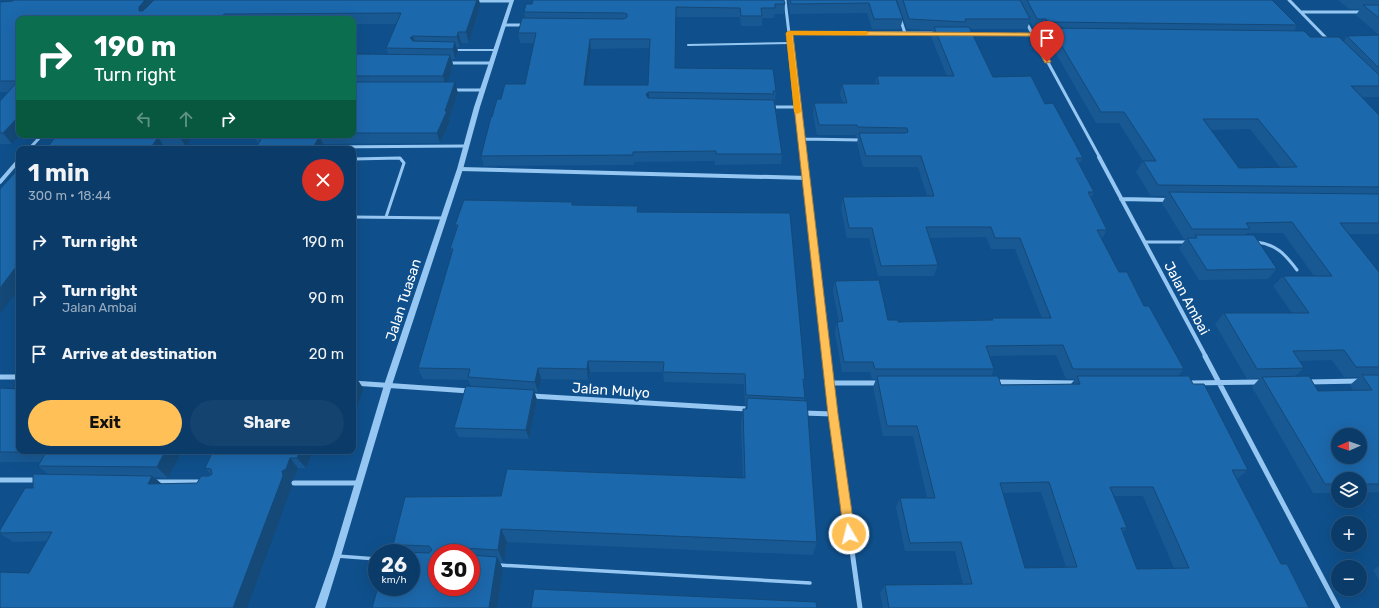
<!DOCTYPE html>
<meta charset="utf-8">
<style>
:root{--surface:#0b3c69;--page:#14436f;--text:#f1f3f6;--muted:#9aadc0;--line:#2b567d;--accent:#ffc157}
body{margin:0;font-family:Rubik,sans-serif;background:var(--page);color:var(--text);height:100vh;display:flex;flex-direction:column;font-size:15px;white-space:nowrap}
*{box-sizing:border-box;margin:0}
p{font-size:13px;color:var(--muted)}
.icon{flex:none;width:22px;height:22px;fill:none;stroke:currentColor;stroke-width:2;stroke-linecap:round;stroke-linejoin:round}
.map{position:relative;flex:1;overflow:hidden}
.side{position:absolute;left:16px;top:146px;width:340px;height:308px;display:flex;flex-direction:column;background:var(--surface);border-radius:8px;box-shadow:0 4px 16px #0002,0 0 0 1px var(--line)}
.side>*{flex:none}
.banner{position:absolute;left:16px;top:16px;width:340px;height:122px;border-radius:8px;box-shadow:0 4px 16px #0002,0 0 0 1px var(--line);background:#0b6e4f;color:#fff;overflow:hidden}
.needle{width:26px;rotate:268deg}
.fabs{position:absolute;left:1331px;top:428px;display:grid;gap:8px}
.fabs a{display:grid;place-items:center;width:36px;height:36px;border-radius:50%;background:var(--surface);box-shadow:0 4px 16px #0002,0 0 0 1px var(--line);font-size:20px}
.speed{position:absolute;left:368px;top:544px;display:flex;gap:8px;font-size:20px;font-weight:700;text-align:center}
.speed>*{display:grid;place-content:center;width:52px;height:52px;border-radius:50%;background:var(--surface);box-shadow:0 4px 16px #0002,0 0 0 1px var(--line);line-height:1}
.speed small{font-size:10px;font-weight:400}
.speed .limit{border:6px solid #d22;background:#fff;color:#111}
.pin{position:absolute;display:grid;place-items:center;width:34px;height:34px;color:#fff;margin:-41px -17px;border-radius:50% 50% 50% 0;rotate:-45deg;box-shadow:0 0 4px #0007}
.pin .icon{rotate:45deg}
.me{position:absolute;width:44px;margin:-22px;rotate:352deg;stroke-linejoin:round;filter:drop-shadow(0 0 3px #0008)}
.turn{display:flex;align-items:center;gap:14px;height:84px;padding:0 12px;font-size:18px}
.turn .icon{width:52px;height:52px;stroke-width:2.5}
.turn b{display:block;font-size:28px;line-height:34px}
.lanes{display:flex;align-items:center;height:38px;padding:0 12px;background:#0003;justify-content:center;gap:20px;direction:ltr}
.lanes .off{opacity:.35}
.round{display:grid;place-items:center;flex:none;width:42px;height:42px;border-radius:21px;background:var(--page)}
.headline{display:flex;align-items:center;justify-content:space-between;height:68px;padding:0 12px}
h1{font-size:24px;font-weight:700;line-height:30px}
.cta{display:flex;gap:8px;margin-top:auto;padding:8px 12px}
.cta a{flex:1;height:46px;border-radius:24px;background:var(--accent);color:#111;font-size:16px;font-weight:700;line-height:46px;text-align:center}
.cta a+a{background:var(--page);color:var(--text)}
ul{padding:0;list-style:none}
li{display:flex;align-items:center;gap:12px;height:56px;padding:0 12px}
li div{flex:1}
li b{display:block;font-size:15px}
li em{font-style:normal}
.map>svg:first-child{display:block}
</style>
<div class="map">
<svg width="1379" height="608" viewBox="0 0 1379 608">
<rect width="100%" height="100%" fill="#0f508c"/>
<g fill="none" stroke-linecap="round" stroke-linejoin="round">
<!-- service-far2 -->
<path stroke="#96c7f2" stroke-width="2" d="M688,45L790,43
M455,50H495
M398,158H400"/>
<!-- service-far1 -->
<path stroke="#96c7f2" stroke-width="3" d="M353,159L400,158L404,163L386,217
M353,217L443,218
M1145,242H1187
M1256,242C1276,244 1285,254 1297,270"/>
<!-- service -->
<path stroke="#96c7f2" stroke-width="3.5" d="M337,556L377,559
M499,565L810,583"/>
<!-- minor-far2 -->
<path stroke="#96c7f2" stroke-width="3" d="M785,0L804,158
M1289,0L1329,41
M474,1H512
M1301,12H1362
M900,18L905,33
M1026,22L1100,158
M504,25H526
M789,33H937
M968,34L1053,35
M447,63H491
M453,90H482
M771,107H797
M802,139L862,140
M324,147L466,146
M29,149L42,135"/>
<!-- minor-far1 -->
<path stroke="#96c7f2" stroke-width="4" d="M804,157L827,357
M1099,157L1206,357
M460,169L807,178
M0,182L19,160
M1121,199L1169,200"/>
<!-- minor -->
<path stroke="#96c7f2" stroke-width="5" d="M827,356L833,414L860,608
M1205,356L1338,608
M0,377H19
M994,382L1078,383
M1308,382L1360,381
M353,383L469,391
M830,383H880
M1188,383L1260,382
M532,396L747,409
M803,413L833,414
M0,480H39
M155,482H203
M294,483H359"/>
<!-- tertiary -->
<path fill="#96c7f2" fill-rule="evenodd" d="M510,0H514L480,107L463,169L392,385L341,556L325,608H315L333,556L384,385L457,169L474,107Z"/>
</g>
<!-- wall -->
<path fill="#185994" fill-rule="evenodd" d="M14,0H479L480,5L469,43H461L460,47H457L458,52L455,59H452L453,65L447,82L458,93L449,119L450,121L440,143L323,144L321,147L258,144L254,136H192L186,147L165,148L164,149H46L57,135H353V54H388L386,48L397,24H353V19H19V135H20L12,144H0V101L8,92H0V2L13,1Z
M788,0H896L903,19L900,29H872L867,13L790,14Z
M897,0H1272V1L1297,25L1294,31L1310,37L1344,41L1347,36L1379,35V97H1362L1379,115V234H1349L1379,272V492L1360,493V479H1338V493H1313L1252,387L1260,378L1247,379L1215,324L1224,313H1292L1273,286L1283,276H1314L1283,233H1247L1245,235L1277,269L1268,279L1199,280L1179,248L1186,239H1184L1162,203L1166,196H1151L1136,172L1143,161L1119,123H1096L1047,38L1050,32H1044L1042,28H1034L1030,21L1027,29H970L993,77L1045,104L1083,158L1079,165L1094,192L1091,198L1107,230L1102,239L1119,272L1144,306L1184,369L1178,376L1193,384L1248,470L1237,479L1281,564L1309,608H883L880,593L885,585L963,584L955,551H905L896,507L900,498H927L913,436H883L873,387L876,379H872L870,372H842L835,332L837,322H839L833,291L835,281L888,320L898,322L991,320L992,318H1042L1015,249H991L986,237L930,238L938,265L934,276H878L869,238H847L841,208L843,197L927,196L918,167H863L857,143L858,137H856L855,135H817L813,114L814,103H843L840,94L842,84H875L877,76H947L931,37L933,30L907,29ZM1250,129L1280,167L1239,168L1211,130ZM1056,355L1066,379H1075L1071,384L1001,385L991,376L994,369L990,356ZM1332,360L1344,377H1359L1350,385L1353,390L1318,391L1295,376L1304,368L1299,361ZM1041,492L1066,567L1025,568L1003,493ZM1114,496H1143L1174,568L1137,569L1123,532L1127,528Z
M1338,0H1379V35L1356,15L1360,9H1349Z
M532,4H785L784,14H775L774,18H762V26H741L740,17H676L675,68L776,91L775,101L782,154L781,164L715,165V161L634,162V165L484,166L481,156L492,117L501,99L525,84L534,43H520L518,33L525,18L524,12ZM650,48L648,85H586L591,49Z
M573,205L639,212L805,379L804,386L805,398L804,401L817,542L813,555L507,542L504,563L500,562L503,569L497,608H372L411,587L391,553L405,497L501,496L743,478L741,424L743,409H745L746,405H745L744,384L664,382L663,372H590L588,380L541,379L538,392H534L537,400L529,439L459,437L454,428L471,386L468,380L423,379L418,368L452,253L450,249L457,229L455,225ZM437,553H471V587Z
M0,388L19,451H182L168,478L154,477L162,484L197,483L209,476L211,474L205,468L213,451H313L306,468H298L294,479L290,481L292,486L29,573L47,541L14,542L0,534V530L49,475L38,466L40,462H0Z
M1379,566V580L1373,570Z"/>
<!-- shaded-wall -->
<path fill="#144978" d="M145,0H161L145,17L139,11V7Z
M477,0H479L480,5L469,43L466,32Z
M224,14L227,19H220Z
M458,32L461,43L460,47L457,37Z
M413,36L416,46L410,38Z
M590,39L591,49L585,95L584,85Z
M455,42L458,52L455,59L453,49Z
M450,55L453,65L446,87L443,76Z
M455,82L458,93L449,119L450,121L440,143L437,133Z
M649,92V102L646,94Z
M19,116V135H20L12,144L3,133Z
M180,135L192,136L186,147L179,136Z
M317,135H319L323,144L321,147L322,149H312Z
M158,137L165,148L164,149H150Z
M19,263V288L0,314V288Z
M588,361L590,372L588,380L587,369Z
M538,368L541,379L538,392L535,382Z
M356,377L363,388L353,421V387Z
M534,390L537,400L529,439L526,430Z
M165,451H182L168,478L157,467Z
M300,451H313L306,468L297,458Z
M290,458L298,468L294,479L290,481L292,486L247,608H233L282,471Z
M152,476L164,486L148,484Z
M501,529L507,542L504,563L498,550Z
M402,545L408,553H402L399,549Z
M464,548L467,553H461L460,552Z
M497,557L503,569L497,608H489Z"/>
<!-- building -->
<path fill="#1c68ac" stroke="#144978" fill-rule="evenodd" d="M14,0H145L139,7V11H143L154,0H477L466,32H458L457,37L413,36L410,38L413,41L455,42L453,49L386,48L401,13L224,14L220,19H19V116L3,133H0V101L18,81H0V2L13,1Z
M533,0H784L785,4H775V8H761L762,16H741L740,8L676,7L675,68L773,69L776,91H773L774,94L649,92L646,94L648,98L774,100L782,154H716V151L633,152V155L481,156L491,117H492L497,99H501L505,84H525L536,33H518L522,18L624,19L627,17V14L624,13L524,12L526,4H532ZM590,39H650L648,85H584Z
M790,0H896L903,19H874L869,3L791,4Z
M903,0H1020L1030,19H965L966,22L909,19Z
M1027,0H1272L1297,25L1048,22L1046,19H1037Z
M1363,5H1379V18Z
M934,27H969L993,77L1031,76L1045,104L1053,103L1083,158H1076L1094,192H1088L1107,230H1097L1119,272H1127L1144,306H1149L1184,369H1073L1063,345L986,346L994,369H875L873,362H844L837,322L843,321L835,281L879,280L888,320H898V322L993,320L992,318H1051L1020,238H995L991,227H926L938,265L881,266L872,228H849L843,197L934,196L921,156H866L859,133H905L908,132L907,128L858,127L857,125H819L814,103H847L842,84H879L877,76H954Z
M1051,28L1304,31L1310,37H1339L1379,75V86H1351L1379,115V187L1158,185L1143,161H1156L1124,112H1101ZM1203,119H1258L1297,167L1239,168Z
M1379,35V68L1347,36Z
M353,54L450,55L443,76H353Z
M353,82H455L445,111H447L437,133H353Z
M57,135H180L179,136L158,137L150,149H46Z
M255,135H317L316,136L318,139L312,149H255L263,136H254Z
M19,168V263L0,288V189Z
M1169,192L1379,194V223H1340L1379,272V367H1356L1344,350L1293,351L1304,368L1257,369L1224,313H1309L1283,276H1332L1292,222L1246,223L1250,229H1192Z
M464,200L572,202V205L638,206L637,212L790,213L805,379H803L805,398L746,395L745,374L663,372L664,362L588,361L587,369L538,368L535,382L468,377L470,369L418,368L453,249H450L458,225H455Z
M1195,235H1254L1277,269L1207,270L1187,238H1197Z
M1362,375H1379V484H1360V479H1338V484H1325L1262,377L1309,376L1318,391L1372,390ZM1338,435H1360V457H1338Z
M877,376H998L1001,385L1080,384L1077,376H1189L1193,384H1204L1248,470H1232L1281,564H1287L1309,608H889L885,585L972,584L961,542L910,543L900,498H935L917,426H887ZM1049,482L1077,567L1025,568L1000,483ZM1110,487H1153L1189,568L1137,569L1121,528H1127Z
M353,377H356L353,387Z
M466,386L534,390L526,430L454,428Z
M0,388L19,389V451H165L157,467L38,466L45,454H34V452H0Z
M747,398L807,401L817,542L501,529L498,550L464,548L460,552L462,553H437V587H471V555L497,557L489,608H372L378,587H411V553H391L405,497L501,496L507,469L745,478L743,409H747ZM402,545L429,546L432,550L429,553L402,552L399,549Z
M213,451H300L297,458H290L286,469L282,471L283,476L233,608H0V572L29,573L52,532L0,533V530L25,488H33V474L152,476L148,484L197,483L201,476H209L212,474L211,469L205,468Z
M534,589L816,602L817,608H531Z"/>
<!-- route -->
<path fill="#ffc157" stroke="#a67d39" d="M789,31L1032,33L1036,34L1051,62L1045,63L1030,36L793,35L838,414L855,534L853,537L849,539L845,537L844,534L828,414L786,33Z"/>
<!-- slow -->
<path fill="#f59e0b" d="M789,31H866L869,33L866,35H792L801,112L797,114L794,112L786,33Z"/>
<g text-anchor="middle" stroke-width="4" stroke-linejoin="round" paint-order="stroke">
<!-- street labels -->
<g font-size="14" fill="#fff" stroke="#0f508c">
<text transform="translate(1187 298) rotate(62)" y="5">Jalan Ambai</text>
<text transform="translate(403 300) rotate(-72)" y="5">Jalan Tuasan</text>
<text transform="translate(611 390) rotate(4)" y="5">Jalan Mulyo</text>
</g>
</g>
</svg>
<div class="fabs">
<a><svg class="needle" viewBox="-14 -14 28 28"><path d="M0-13l5 13h-10z" fill="#e53935"/><path d="M0 13l5-13h-10z" fill="#9aadc0"/></svg></a>
<a><svg class="icon" aria-label="layers" viewBox="0 0 24 24"><path d="M12 4l9 5-9 5-9-5zM3 14l9 5 9-5"/></svg></a>
<a>+</a>
<a>−</a>
</div>
<div class="speed"><div>26<small>km/h</small></div><div class="limit">30</div></div>
<div class="pin" style="left:1047px;top:62px;background:#d93025"><svg class="icon" aria-label="arrive" viewBox="0 0 24 24"><path d="M6 21V4h12l-3 4 3 4H6"/></svg></div>
<svg class="me" style="left:849px;top:534px" viewBox="-20 -20 40 40"><circle r="17" fill="#ffc157" stroke="#fff" stroke-width="3"/><path d="M0-11L8 9 0 5-8 9z" fill="#fff"/></svg>
<div class="banner">
<div class="turn"><svg class="icon" aria-label="right" viewBox="0 0 24 24"><path d="M7 20v-9h11M14 6l5 5-5 5"/></svg><div><b>190 m</b>Turn right</div></div>
<div class="lanes"><svg class="icon off" aria-label="left" viewBox="0 0 24 24"><path d="M17 20v-9H6M10 6l-5 5 5 5"/></svg><svg class="icon off" aria-label="ahead" viewBox="0 0 24 24"><path d="M12 20V5M6 11l6-6 6 6"/></svg><svg class="icon" aria-label="right" viewBox="0 0 24 24"><path d="M7 20v-9h11M14 6l5 5-5 5"/></svg></div>
</div>
<section class="side">
<div class="headline"><div><h1>1 min</h1><p>300 m · 18:44</p></div><a class="round" style="background:#d93025;color:#fff"><svg class="icon" aria-label="close" viewBox="0 0 24 24"><path d="M6 6l12 12M18 6L6 18"/></svg></a></div>
<ul>
<li><svg class="icon" aria-label="right" viewBox="0 0 24 24"><path d="M7 20v-9h11M14 6l5 5-5 5"/></svg><div><b>Turn right</b></div><em>190 m</em></li>
<li><svg class="icon" aria-label="right" viewBox="0 0 24 24"><path d="M7 20v-9h11M14 6l5 5-5 5"/></svg><div><b>Turn right</b><p>Jalan Ambai</p></div><em>90 m</em></li>
<li><svg class="icon" aria-label="arrive" viewBox="0 0 24 24"><path d="M6 21V4h12l-3 4 3 4H6"/></svg><div><b>Arrive at destination</b></div><em>20 m</em></li>
</ul>
<div class="cta"><a>Exit</a><a>Share</a></div>
</section>
</div>
